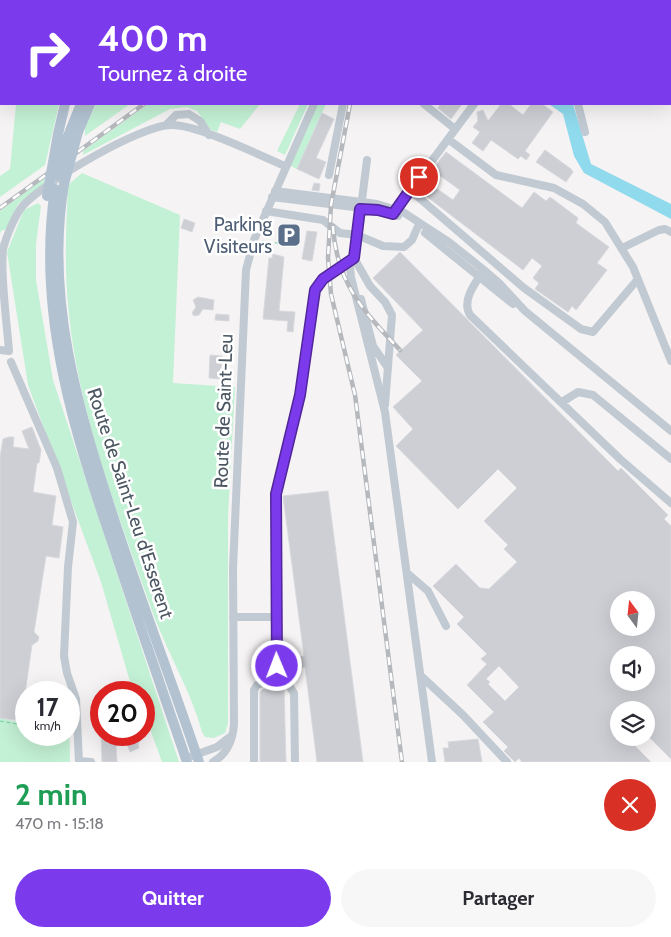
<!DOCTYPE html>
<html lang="fr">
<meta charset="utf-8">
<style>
:root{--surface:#fff;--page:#f7f7f7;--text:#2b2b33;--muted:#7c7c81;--accent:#7c3aed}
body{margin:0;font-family:Cabin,sans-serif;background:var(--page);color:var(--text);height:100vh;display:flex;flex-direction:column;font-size:19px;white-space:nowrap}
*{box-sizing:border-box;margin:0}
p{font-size:16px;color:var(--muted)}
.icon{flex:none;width:28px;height:28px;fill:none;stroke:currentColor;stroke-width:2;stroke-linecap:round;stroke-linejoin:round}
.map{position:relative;height:762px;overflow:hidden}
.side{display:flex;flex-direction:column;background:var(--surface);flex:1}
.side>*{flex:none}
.guide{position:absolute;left:0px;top:0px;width:671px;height:105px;box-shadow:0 5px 20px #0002;background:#7c3aed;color:#fff;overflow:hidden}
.needle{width:32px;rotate:345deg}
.controls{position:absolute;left:610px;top:591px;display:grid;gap:10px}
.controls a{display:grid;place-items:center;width:45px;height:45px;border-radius:50%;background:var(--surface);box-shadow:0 5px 20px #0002;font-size:25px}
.speed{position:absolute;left:15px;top:681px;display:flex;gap:10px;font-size:25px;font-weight:700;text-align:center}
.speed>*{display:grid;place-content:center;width:65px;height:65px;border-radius:50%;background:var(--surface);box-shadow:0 5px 20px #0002;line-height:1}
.speed small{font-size:12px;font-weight:400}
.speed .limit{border:8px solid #d22;background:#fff;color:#111}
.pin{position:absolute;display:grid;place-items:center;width:42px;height:42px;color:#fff;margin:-21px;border:2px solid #fff;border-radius:50%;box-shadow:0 1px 5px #0007}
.me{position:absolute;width:55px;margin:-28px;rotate:359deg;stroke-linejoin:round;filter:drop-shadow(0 0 4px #0008)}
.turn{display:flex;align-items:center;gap:18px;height:105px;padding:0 15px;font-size:22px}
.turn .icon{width:65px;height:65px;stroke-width:2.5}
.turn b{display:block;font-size:35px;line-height:42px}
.round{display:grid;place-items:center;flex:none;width:52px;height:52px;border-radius:26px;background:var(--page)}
.overview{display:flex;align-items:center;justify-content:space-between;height:85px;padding:0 15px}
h1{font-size:30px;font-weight:700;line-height:38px;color:#1e9e55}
.action{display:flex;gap:10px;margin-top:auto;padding:10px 15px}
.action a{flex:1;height:58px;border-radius:30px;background:var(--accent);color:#fff;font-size:20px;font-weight:700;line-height:58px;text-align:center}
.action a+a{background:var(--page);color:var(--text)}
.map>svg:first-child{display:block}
</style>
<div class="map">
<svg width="671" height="762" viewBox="0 0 671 762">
<rect width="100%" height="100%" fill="#f5f3f3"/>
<!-- green -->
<path fill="#c3f1d5" d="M16,104H59L45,165L0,197V176L10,169Z
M96,104H130L85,136V128Z
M148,104H260L240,129L221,122L217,132L211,130L197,111L187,107L170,109L83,155V151Z
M300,104H308L285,155L277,151Z
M317,104H326L297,169L289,165Z
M82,173L180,215L173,383L235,387L228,516V723L225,733L214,738L205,737L202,732C191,691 169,656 154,616C120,521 79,415 69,314C64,270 66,228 68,185Z
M45,178L43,186L18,204L6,229L1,231L0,234V211Z
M38,203L41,206L36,244V280L53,380L179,762H162L146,718L144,717V692H133L101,582L28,385L7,252L24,210Z
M69,712L70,762H0V718L26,724V735H69Z"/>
<!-- water -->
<path fill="#90daee" d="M549,104H573L591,164L671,204V219L584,173L574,156L563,114Z"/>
<!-- building -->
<path fill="#cdcfd5" stroke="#d7d9de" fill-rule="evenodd" d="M441,104H462L451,119L438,108Z
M501,104H509L523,115L531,104H542L553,112L525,151L530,155L526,160L521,156L518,159L491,140L483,151L472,143L480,132L473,127L478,121L477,112L483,110L488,121Z
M322,113L334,119L316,158L326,162L319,179L297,169Z
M545,150L571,169L573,172L566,182L536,162Z
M446,152L522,208L534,192L546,201L550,197L578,218L576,223L609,247L597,263L607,270L576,310L572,306L568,312L535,289L539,283L533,278L542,266L532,258L523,270L422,193L429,183L453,200L460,190L432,170Z
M314,183L320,184L319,191L312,190Z
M184,219L195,223L192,232L181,228Z
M307,231L317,232L312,261L302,259Z
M400,252L618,471L621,468L668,515L664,519L671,526V759L646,734V710H619V738H627L651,762H522L519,758L515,762L504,751L508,747L483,722L494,712L467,685L487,664L481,659L487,654L457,624L464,617L433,586L456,564L480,588L489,589L517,562L504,549L508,545L484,521L517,488L498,469L458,509L396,446L413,429L393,407L422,381L396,355L423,330L373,278ZM619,600H646V628H619ZM619,655H646V682H619ZM499,666L519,687L505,701L488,684L490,682L486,679Z
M273,254L284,257L279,311L295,312L293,332L287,331L288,321L263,319L269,258H272Z
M198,297L214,300L213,310L203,309L199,315L194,316L192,313L196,307L193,300Z
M216,314L229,315V321L215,320Z
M210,355L222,356L220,379L209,378Z
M32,427L41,450L39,463H37L33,492L56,496L52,525L63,527L59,558L46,556L34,632L39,637L38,641L32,645L21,721L0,718V457L3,439L9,437H14L13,447L29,449L22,431Z
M328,491L363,762H317L305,667L300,668L299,657L304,656L283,496Z
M263,689H284L286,762H260V692Z
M101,735H142L138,744L139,748L130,752L127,743L116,746L117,762H102Z
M478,739L482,762H445L443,748H449L448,742Z"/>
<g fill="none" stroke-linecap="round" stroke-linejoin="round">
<!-- path -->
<path stroke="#7ad0a6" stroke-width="1" stroke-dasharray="4 2.5" stroke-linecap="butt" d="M197,1L198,0
M411,1L412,0
M262,241L300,246
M0,721L17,724L26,721"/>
<!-- minor -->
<path stroke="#c1cad2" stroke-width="8" d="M529,0L530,1
M360,1V0
M509,1L510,0
M424,104L455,129
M578,104L585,132
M166,125L176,115L189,114L200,121L209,135
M448,139L496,175L554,188L583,204L605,222L633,267L671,361
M329,175L343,104
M410,190L524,288L581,329L593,332L638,279
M275,191L377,204L403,212L449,242L484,270L499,283L525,311L671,431
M272,197L378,210L398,216
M266,211L323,220L340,233L357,235L383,246L404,247L412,240L419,224
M394,212L474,104
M425,233L513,304
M622,248L659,230L665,229L671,232
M354,258L350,266L351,277L385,412L432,762
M354,258L370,286L385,302L392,315L385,405
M354,263L367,160
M484,270C476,282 461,300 470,315L620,459L671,503
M361,299L373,346L388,368
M0,350L9,351C7,324 0,274 3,249C6,237 14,218 21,208C40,184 142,124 172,125C198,125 259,155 285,166
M11,362L57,468L73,522L68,567L64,656L67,673L76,699L79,762
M562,402L578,392L593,395L671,459
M407,573L428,591L446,626
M233,617H276
M421,676L463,715L507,762
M192,756L217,747L230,737
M79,761L91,762
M213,762C227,754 233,739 234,724L233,568L246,270L254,240L314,104
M254,762V690L257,685L282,676
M295,762L294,693L278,669L276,660V494L298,403L315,290L323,279L354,258"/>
<!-- major -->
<path stroke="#b3c2d1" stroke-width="10" d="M122,1L123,0
M147,1L148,0
M159,1L160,0
M78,132L90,104
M58,134L65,104
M66,141L81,104
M64,184C45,297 77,406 112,513C139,596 171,679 199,762
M55,189C36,314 75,435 115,551C138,621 163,692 187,762"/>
<!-- rail casing -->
<g stroke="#b5b8bd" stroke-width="4.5">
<path id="rail" d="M278,1L279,0
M380,1L381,0
M350,104L331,205L328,258L331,294L355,395L402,762
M0,208L144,104
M333,226C336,282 363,311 400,350"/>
</g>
<!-- rail -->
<use href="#rail" stroke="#fff" stroke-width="2.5" stroke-dasharray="8" stroke-linecap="butt"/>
<!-- major-bridge -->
<path stroke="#b3c2d1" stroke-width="10" d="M57,176L66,141
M64,184L78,132
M47,196L58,134"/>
</g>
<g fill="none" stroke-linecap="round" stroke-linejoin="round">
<!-- route casing -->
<g stroke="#51269a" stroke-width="12">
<path id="route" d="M277,666L276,494L300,395L315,290L323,279L354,258L360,209L378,210L393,214L419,177"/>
</g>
<!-- route -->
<use href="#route" stroke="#7c3aed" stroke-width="9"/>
</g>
<!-- icons -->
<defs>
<g id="parking-square" transform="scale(1.25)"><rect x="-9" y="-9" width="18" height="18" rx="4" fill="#5c6f8a" stroke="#fff"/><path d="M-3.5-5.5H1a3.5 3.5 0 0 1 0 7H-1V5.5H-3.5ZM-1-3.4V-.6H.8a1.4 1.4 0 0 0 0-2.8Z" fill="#fff"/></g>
</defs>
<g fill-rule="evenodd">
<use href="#parking-square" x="289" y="235"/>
</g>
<g text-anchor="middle" stroke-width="5" stroke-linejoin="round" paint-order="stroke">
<!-- service labels -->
<g font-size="19" fill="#4e5e75" stroke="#fff" text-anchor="end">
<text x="272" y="231">Parking<tspan x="272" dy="22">Visiteurs</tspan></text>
</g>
<!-- street labels -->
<g font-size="19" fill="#4a5661" stroke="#fff">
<text transform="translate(223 411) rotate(-88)" y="7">Route de Saint-Leu</text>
<text transform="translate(131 503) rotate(72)" y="7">Route de Saint-Leu d'Esserent</text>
</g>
</g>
</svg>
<div class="controls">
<a><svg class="needle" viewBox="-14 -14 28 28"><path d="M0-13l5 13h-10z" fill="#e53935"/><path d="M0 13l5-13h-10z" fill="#7c7c81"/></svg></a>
<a><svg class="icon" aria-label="sound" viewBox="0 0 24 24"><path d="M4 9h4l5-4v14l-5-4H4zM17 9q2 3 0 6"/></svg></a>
<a><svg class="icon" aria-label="layers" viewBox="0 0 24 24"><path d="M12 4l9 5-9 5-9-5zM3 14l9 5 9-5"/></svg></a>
</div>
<div class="speed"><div>17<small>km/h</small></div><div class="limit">20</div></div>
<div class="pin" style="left:419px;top:177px;background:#d93025"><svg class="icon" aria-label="arrive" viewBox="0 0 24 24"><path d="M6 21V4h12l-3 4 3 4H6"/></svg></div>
<svg class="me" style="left:277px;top:666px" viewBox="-20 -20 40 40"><circle r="17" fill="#7c3aed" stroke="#fff" stroke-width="3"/><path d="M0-11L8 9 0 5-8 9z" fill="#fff"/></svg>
<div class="guide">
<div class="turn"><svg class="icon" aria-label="right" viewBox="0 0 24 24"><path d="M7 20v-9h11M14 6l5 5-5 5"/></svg><div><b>400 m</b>Tournez à droite</div></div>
</div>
</div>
<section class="side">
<div class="overview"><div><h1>2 min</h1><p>470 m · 15:18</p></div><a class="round" style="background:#d93025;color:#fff"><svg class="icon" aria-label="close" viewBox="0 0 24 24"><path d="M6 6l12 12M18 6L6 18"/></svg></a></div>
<div class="action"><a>Quitter</a><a>Partager</a></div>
</section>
